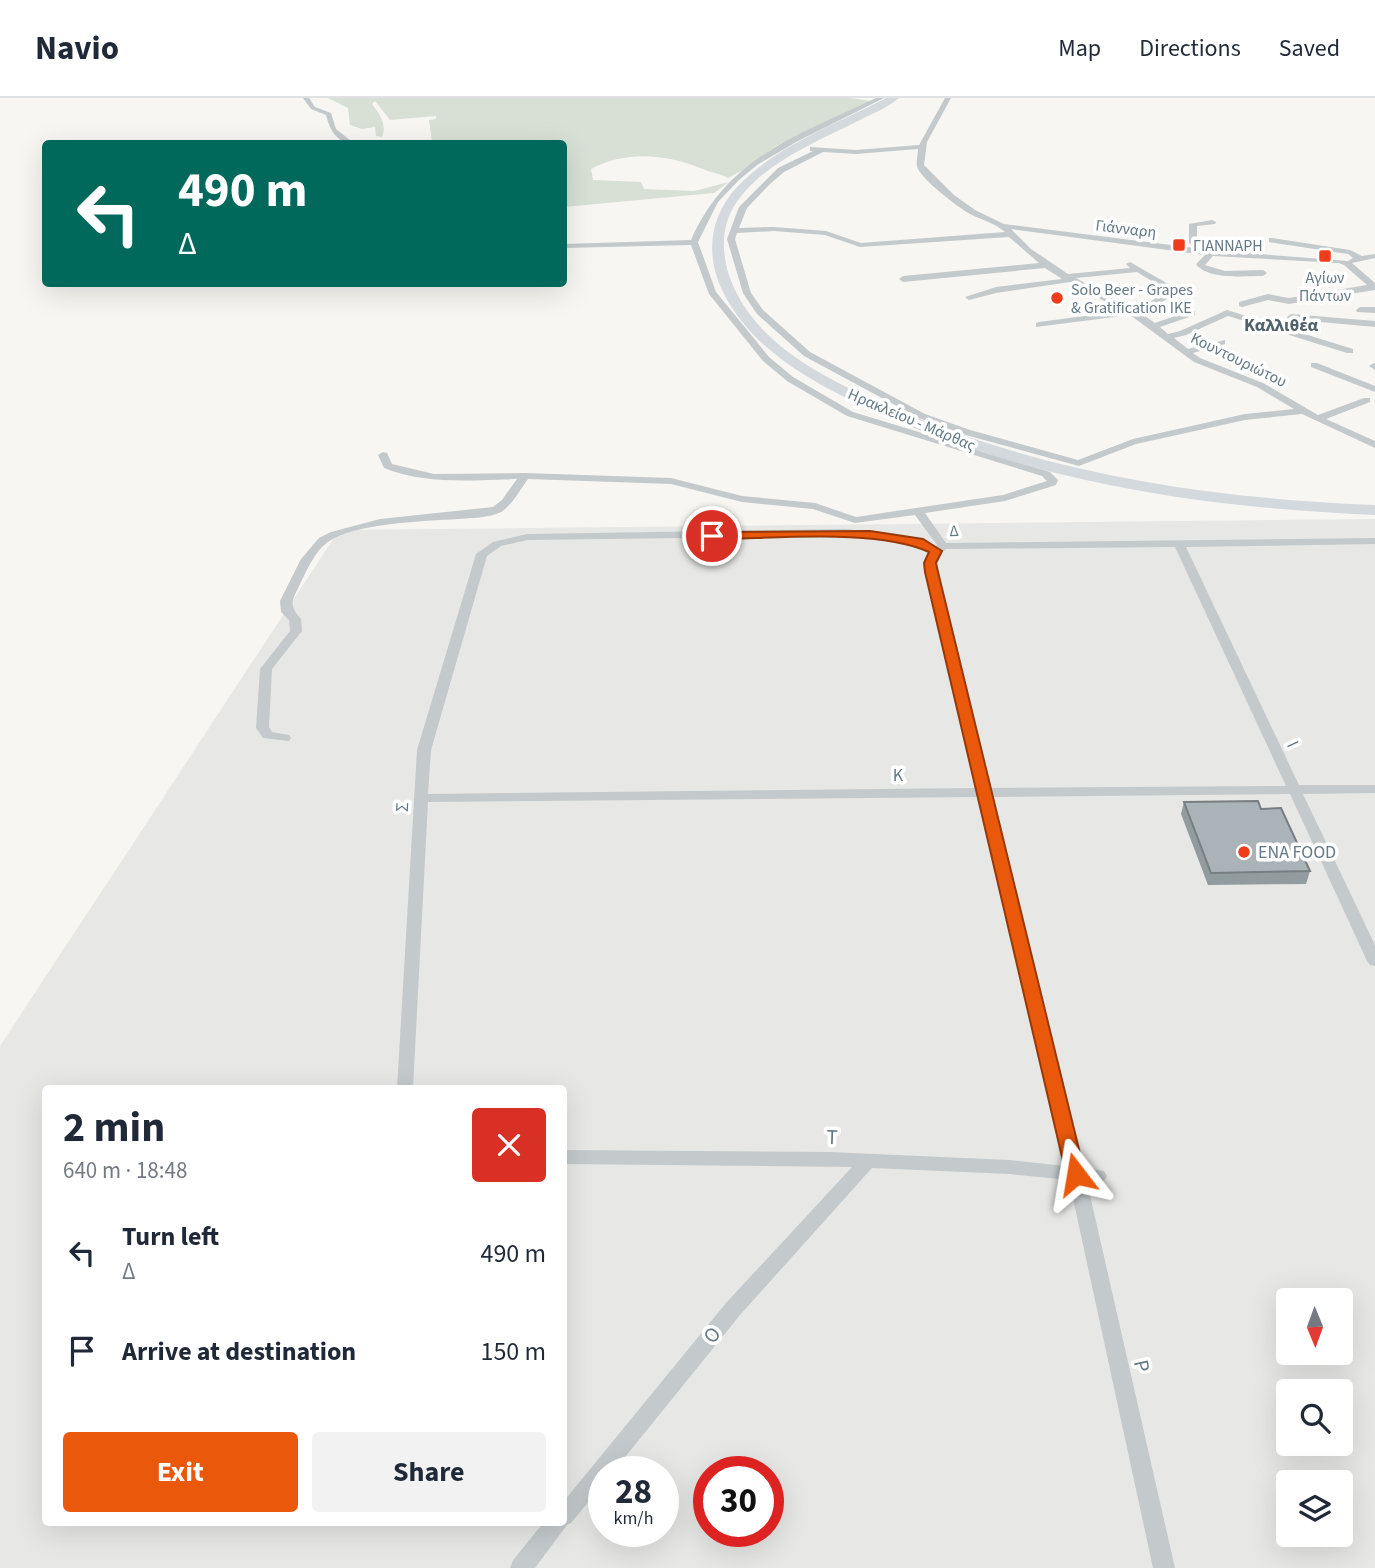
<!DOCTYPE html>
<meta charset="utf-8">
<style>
:root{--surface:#fff;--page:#f2f2f3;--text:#1f2937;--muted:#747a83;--line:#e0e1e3;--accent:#ea580c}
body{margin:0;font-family:"Source Sans 3",sans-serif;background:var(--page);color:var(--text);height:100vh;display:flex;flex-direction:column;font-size:26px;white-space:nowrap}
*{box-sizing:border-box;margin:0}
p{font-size:23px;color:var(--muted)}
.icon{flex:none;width:38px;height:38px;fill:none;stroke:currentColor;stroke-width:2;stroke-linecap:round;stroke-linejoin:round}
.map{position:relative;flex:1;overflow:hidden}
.sheet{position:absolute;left:42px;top:987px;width:525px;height:441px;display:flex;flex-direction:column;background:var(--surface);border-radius:7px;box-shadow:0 7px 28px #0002}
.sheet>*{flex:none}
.top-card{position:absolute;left:42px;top:42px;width:525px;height:147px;border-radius:7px;box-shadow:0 7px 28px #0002;background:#00695c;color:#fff;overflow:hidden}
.needle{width:46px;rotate:179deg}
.controls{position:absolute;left:1276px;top:1190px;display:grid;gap:14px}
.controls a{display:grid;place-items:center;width:77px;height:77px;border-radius:7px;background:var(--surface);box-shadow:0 7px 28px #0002;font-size:35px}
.speed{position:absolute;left:588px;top:1358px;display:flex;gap:14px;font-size:35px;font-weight:700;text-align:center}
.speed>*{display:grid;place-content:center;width:91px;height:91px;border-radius:50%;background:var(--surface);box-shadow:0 7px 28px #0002;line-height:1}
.speed small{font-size:18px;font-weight:400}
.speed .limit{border:10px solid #d22;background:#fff;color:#111}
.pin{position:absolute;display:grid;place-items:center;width:60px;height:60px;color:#fff;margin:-30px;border:4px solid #fff;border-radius:50%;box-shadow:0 2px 7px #0007}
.me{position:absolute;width:77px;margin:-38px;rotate:346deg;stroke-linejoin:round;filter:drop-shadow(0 0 5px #0008)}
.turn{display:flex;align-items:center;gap:24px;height:147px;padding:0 21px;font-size:32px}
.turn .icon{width:91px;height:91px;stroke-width:2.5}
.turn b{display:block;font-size:49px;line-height:60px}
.round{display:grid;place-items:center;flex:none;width:74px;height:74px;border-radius:7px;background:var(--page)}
.headline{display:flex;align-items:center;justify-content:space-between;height:119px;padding:0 21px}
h1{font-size:42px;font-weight:700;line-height:52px}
.button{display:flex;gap:14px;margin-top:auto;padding:14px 21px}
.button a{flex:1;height:80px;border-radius:7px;background:var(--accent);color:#fff;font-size:28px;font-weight:700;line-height:80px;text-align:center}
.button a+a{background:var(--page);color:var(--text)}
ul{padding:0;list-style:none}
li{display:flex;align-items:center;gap:21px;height:98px;padding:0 21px}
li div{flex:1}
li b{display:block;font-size:26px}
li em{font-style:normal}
header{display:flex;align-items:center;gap:42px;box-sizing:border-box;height:98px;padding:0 35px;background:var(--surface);border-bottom:2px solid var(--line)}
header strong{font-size:33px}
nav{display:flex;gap:38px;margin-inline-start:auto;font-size:24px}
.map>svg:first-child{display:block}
</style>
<header>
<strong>Navio</strong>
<nav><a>Map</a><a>Directions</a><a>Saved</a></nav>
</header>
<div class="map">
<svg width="1375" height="1470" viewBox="0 0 1375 1470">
<rect width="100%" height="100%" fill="#f7f6f3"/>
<!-- built -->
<path fill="#e7e8e6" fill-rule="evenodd" d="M1375,421V1470H0V948L339,432ZM46,990H564V1424H46ZM1288,1202H1340V1255H1288ZM1288,1293H1340V1346H1288ZM604,1374H663V1433H604ZM709,1374H768V1433H709ZM1288,1384H1340V1437H1288Z"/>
<!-- green -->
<path fill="#d8dfd4" d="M328,0H850L871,3L776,48L745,71L728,80C720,75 711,75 703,71C667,56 626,52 591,71L593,82L641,84L644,91L694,93L729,84L714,95L564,109V46L419,45L432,43L429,22L436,21V18L390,22L375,3L372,6C380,16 387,27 382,39L376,38L375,29L362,31L350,27L348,10Z"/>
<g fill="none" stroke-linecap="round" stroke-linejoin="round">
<!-- street -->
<path fill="#c4c9cb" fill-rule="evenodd" d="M303,0H309L315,9L331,15L336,31L355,46C338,46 330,33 326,17L311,11Z
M876,0H884L798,43L757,67L739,82L718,104L698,144L716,194L769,259L793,279L853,314L1050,374L1058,382L1056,387L1005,403L925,415L946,445L1375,440V446L1186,449L1299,687H1375V695L1303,696L1375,847V868L1370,867L1367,863L1290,696L991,699L1083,1069L1104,1073L1107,1078L1104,1083L1098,1085L1087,1084L1175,1470H1153L1069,1082L1009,1076L872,1070L740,1217L613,1374H604V1385L571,1425L567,1427L535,1470H510L513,1462L544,1424H564V1403L726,1205L852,1069L564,1066V1052L830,1054L1009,1062L1065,1068L977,699L428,704L413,990H397L417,652L476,456L493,444L527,436L845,431L892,436L935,449L937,447L915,417L855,425L813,411L742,404L671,386L528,381C520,392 512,407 501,414C489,420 471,420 458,421C426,423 353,425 328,444C315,453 308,470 301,484C293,502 287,505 301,521L302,533L272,571L269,629L272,634L289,637L291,640L289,643L263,640L256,630L260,571L290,533L289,522L281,514L280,503L301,461L319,440L331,434L380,421L493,409L502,402L517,381C473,382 427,387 384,370L378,357L383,354L387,355L392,366L434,376L525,375L671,380L742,398L815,405L856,419L1003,397L1047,383L1042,378L847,318L787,283L763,263L709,196L691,147L564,150V146L691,142C728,58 799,37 876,0ZM845,438L892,442L930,454L924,465L975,690L428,696L431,652L487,458L501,448L527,442ZM1175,449L1286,688L988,690L936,465L941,455L946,451Z
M945,0H951L927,44L924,67L954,97L975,112L1004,126L1195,150L1189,145V126L1212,122L1216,124L1215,126L1197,128V144L1207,152L1348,163L1353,160L1348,156L1269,144V140H1272L1350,152L1362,158L1375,156V160L1352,165L1375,185V192L1289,206L1268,202L1242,209L1239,208V204L1268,196L1289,200L1367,187L1344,167L1339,165L1213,158L1205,167L1225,173L1263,172L1267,175L1263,178C1245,178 1207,182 1196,166L1205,157L1011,131L1031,151L1068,176L1130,170L1126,166L1130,164L1177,191V195L1152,210L1138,213L1155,225L1189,213H1195V217L1160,229L1168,236L1180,233L1227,212L1353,251V255H1347L1228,218L1186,237L1174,240L1188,251L1225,242V246L1193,255L1200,260L1263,285L1318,317L1364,300H1370V304L1326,321L1375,343V350L1302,316L1245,322L1136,346L1079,368L962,336L919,320L804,258L757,216L743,195L727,141L739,109L778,70L813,53H810V49L856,52L919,47ZM918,51C918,56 916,63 917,68C919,80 959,110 970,116C982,122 995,125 1005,134L861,145L826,133L774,129L739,130L747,110L770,86L784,74L823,54L856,56ZM774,133L825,137L860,149L1009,139L1039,165L903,178L899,181L903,184L1045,170L1062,181L996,189L965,199L969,202L996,195L1070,184L1122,213L1039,224L1036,225V229L1130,217L1194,264L1257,289L1294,311L1245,316L1133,341L1078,362L970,332L925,316L810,254L763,212L751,195L735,141L737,135ZM1137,174L1168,193L1146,206L1129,210L1076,180Z
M1360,209H1375V215L1357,214L1356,212Z
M1291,216L1375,223V229L1288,221L1287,219Z
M1311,265H1317L1375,288V294L1311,269Z
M1374,265H1375V272L1369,268Z"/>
<!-- primary -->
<path fill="#d4d9dd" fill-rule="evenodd" d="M886,0H899C888,10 871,16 858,23C816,44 758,67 733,110C718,137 723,169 737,196C765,250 828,282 882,305C1039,375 1204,400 1375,407V417C1203,410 1034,384 876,314C817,287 751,253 722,192C705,156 710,118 737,89C777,47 837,26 886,0Z"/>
</g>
<!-- wall -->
<path fill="#929b9e" d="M1184,704L1261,711L1310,773L1306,786L1208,787L1181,716Z"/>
<!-- building -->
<path fill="#aab4b8" stroke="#777e81" stroke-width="2" d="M1258,703L1261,711L1281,710L1310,773L1211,775L1184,704Z"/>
<!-- route -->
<path fill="#ea580c" stroke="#983908" stroke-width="2" d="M870,433L923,441L942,453L936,465L938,474L1085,1076L1083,1081L1076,1084L1069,1081L1066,1076L925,474L924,465L929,454C878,430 770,441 712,441L706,438L712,434Z"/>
<!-- markers -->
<g fill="#f03c1a" stroke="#fff" stroke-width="2.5">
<rect x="1172" y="140" width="14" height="14" rx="3.5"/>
<rect x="1318" y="151" width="14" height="14" rx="3.5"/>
<circle cx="1057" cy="200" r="7"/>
<circle cx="1244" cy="754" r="7"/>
</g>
<g text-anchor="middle" stroke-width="7" stroke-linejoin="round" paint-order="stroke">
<!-- far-street labels -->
<g font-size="16" fill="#637986" stroke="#fff">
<text transform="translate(1126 130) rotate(7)" y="6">Γιάνναρη</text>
<text transform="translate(1239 261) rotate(26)" y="6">Κουντουριώτου</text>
<text transform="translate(912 321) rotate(23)" y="6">Ηρακλείου - Μάρθας</text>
<text transform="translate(954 432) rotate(-2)" y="6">Δ</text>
</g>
<!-- far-poi labels -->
<g font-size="16" fill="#637986" stroke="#fff" text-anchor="start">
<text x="1193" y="153">ΓΙΑΝΝΑΡΗ</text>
<text x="1325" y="185" text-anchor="middle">Αγίων<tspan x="1325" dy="18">Πάντων</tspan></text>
<text x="1071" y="197">Solo Beer - Grapes<tspan x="1071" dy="18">&amp; Gratification IKE</tspan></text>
</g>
<!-- far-quarter labels -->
<g font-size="18" font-weight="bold" fill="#52626b" stroke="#fff">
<text x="1281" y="233">Καλλιθέα</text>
</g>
<!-- street labels -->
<g font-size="18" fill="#637986" stroke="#fff">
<text transform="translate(1293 646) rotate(65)" y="6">Ι</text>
<text x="898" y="683">Κ</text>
<text transform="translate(402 709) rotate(-87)" y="6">Σ</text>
</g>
<!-- poi labels -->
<g font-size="18" fill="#637986" stroke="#fff" text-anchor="start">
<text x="1258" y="760">ENA FOOD</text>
</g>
<!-- near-street labels -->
<g font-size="21" fill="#637986" stroke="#fff">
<text transform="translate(832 1039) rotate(2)" y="7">Τ</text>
<text transform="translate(712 1237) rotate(-51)" y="7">Ο</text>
<text transform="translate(1142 1268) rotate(77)" y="7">Ρ</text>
</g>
</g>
</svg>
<div class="controls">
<a><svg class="needle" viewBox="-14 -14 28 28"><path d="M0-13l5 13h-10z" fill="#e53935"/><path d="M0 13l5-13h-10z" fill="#747a83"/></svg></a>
<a><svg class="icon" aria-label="search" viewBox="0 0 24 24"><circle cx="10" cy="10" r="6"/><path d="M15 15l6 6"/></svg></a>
<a><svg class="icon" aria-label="layers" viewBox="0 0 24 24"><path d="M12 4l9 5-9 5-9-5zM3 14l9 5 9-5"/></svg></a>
</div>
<div class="speed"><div>28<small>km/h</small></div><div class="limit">30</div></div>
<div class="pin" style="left:712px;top:438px;background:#d93025"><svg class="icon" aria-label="arrive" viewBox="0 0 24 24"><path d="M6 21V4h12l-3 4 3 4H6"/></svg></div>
<svg class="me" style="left:1076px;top:1076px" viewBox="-20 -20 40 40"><path d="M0-17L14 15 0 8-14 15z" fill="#ea580c" stroke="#fff" stroke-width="4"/></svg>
<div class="top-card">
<div class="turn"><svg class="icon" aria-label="left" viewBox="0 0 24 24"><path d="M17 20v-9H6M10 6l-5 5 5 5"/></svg><div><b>490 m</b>Δ</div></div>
</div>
<section class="sheet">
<div class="headline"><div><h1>2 min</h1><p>640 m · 18:48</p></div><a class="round" style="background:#d93025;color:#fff"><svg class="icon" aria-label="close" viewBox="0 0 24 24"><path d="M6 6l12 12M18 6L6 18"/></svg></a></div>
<ul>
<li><svg class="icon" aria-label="left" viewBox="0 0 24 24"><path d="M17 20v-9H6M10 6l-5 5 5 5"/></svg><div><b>Turn left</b><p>Δ</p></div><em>490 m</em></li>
<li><svg class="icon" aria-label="arrive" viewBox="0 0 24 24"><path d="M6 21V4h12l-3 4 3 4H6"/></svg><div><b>Arrive at destination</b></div><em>150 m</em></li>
</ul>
<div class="button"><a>Exit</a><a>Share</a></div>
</section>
</div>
